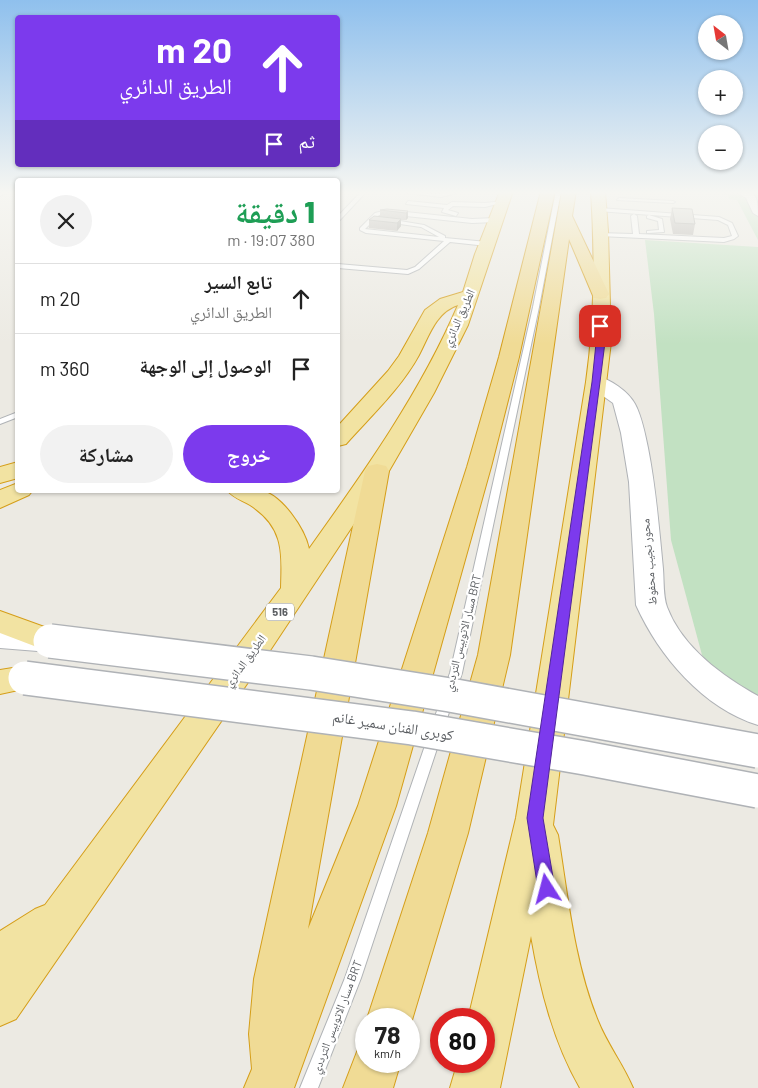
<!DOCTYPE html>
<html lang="ar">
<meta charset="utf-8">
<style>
:root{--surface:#fff;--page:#f2f2f2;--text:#222;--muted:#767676;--line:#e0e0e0;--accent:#7c3aed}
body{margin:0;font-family:Barlow,"Noto Naskh Arabic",sans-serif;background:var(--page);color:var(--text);direction:rtl;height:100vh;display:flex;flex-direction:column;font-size:19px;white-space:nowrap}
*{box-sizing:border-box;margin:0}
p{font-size:16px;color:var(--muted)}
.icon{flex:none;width:28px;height:28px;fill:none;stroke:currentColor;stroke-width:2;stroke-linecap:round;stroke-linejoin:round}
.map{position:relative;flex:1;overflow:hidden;direction:ltr}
.details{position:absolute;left:15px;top:178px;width:325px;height:315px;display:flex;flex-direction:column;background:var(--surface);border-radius:5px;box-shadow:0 1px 4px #0004;direction:rtl}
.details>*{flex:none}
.banner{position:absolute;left:15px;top:15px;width:325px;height:152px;border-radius:5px;box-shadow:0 1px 4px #0004;direction:rtl;background:#7c3aed;color:#fff;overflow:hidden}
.needle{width:32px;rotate:329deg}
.buttons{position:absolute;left:698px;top:15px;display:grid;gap:10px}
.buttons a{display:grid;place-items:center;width:45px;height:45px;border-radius:50%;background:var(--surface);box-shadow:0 1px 4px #0004;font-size:25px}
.speed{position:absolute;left:355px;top:1008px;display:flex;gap:10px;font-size:25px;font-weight:700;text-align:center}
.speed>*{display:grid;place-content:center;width:65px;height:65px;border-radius:50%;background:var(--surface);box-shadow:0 1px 4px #0004;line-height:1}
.speed small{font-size:12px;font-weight:400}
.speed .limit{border:8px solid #d22;background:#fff;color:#111}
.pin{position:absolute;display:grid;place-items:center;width:42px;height:42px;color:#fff;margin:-21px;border-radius:10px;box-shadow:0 2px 8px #0006}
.me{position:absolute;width:55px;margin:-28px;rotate:351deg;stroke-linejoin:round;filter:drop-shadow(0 0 4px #0008)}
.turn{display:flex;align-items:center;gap:18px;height:105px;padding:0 25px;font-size:22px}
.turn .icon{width:65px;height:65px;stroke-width:2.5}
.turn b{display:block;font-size:35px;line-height:42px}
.then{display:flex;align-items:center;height:48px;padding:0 25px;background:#0003;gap:10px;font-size:19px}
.round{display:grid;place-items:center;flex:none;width:52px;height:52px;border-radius:26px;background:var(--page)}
.overview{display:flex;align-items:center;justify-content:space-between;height:85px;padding:0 25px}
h1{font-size:30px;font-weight:800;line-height:38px;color:#1e9e55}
.cta{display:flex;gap:10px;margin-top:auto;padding:10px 25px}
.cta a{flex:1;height:58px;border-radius:30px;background:var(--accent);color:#fff;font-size:20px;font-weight:800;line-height:58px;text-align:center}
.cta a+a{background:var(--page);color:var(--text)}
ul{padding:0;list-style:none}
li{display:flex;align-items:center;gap:15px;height:70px;padding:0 25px;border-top:1px solid var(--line)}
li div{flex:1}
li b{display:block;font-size:19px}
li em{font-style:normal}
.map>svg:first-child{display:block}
</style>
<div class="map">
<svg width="758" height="1088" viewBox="0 0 758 1088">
<rect width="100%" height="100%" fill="#eceae3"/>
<!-- green -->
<path fill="#c2e1c2" d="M709,191H758V240L737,200L729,199L728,195Z
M645,240L758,247V697L719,677L702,655L671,540L654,314Z"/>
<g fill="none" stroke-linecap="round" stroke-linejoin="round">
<!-- service casing -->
<g stroke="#b0b3b6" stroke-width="2">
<path id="service" d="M362,191H367L340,220H338V216Z
M392,191C408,191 425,195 440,194C448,194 456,191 464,191L441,197Z
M556,191H561L539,307L462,673L361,978L318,1088H300L345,978L450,673L533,307Z
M619,198L673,201L675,202L673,203L617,200Z
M408,201L447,205L452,202L485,203L503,201L505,202L485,207L453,206L448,210L458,213L456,216L442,212L444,208L406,204Z
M600,208L719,217L732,223L738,236L734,239L724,242L600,236L597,234L598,233L633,234L631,216L634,214L637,216L639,234L724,238L732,236L728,225L718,220L598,211Z
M387,210L472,219L495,218L498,220L495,222L472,223L387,214L379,215L365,229L439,237L421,227L386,222L385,221L388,219L424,225L445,236V238L487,242L490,244L487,246L450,242L419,269L408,274L338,268V264L407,270L415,267L444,241L366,233L360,230V228L375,213Z
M649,215L662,219L664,232L647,233V231L659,230L658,221L647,218V216Z
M18,412V417L0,424V419Z"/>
</g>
<!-- minor casing -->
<g stroke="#b0b3b6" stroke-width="2">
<path id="minor" d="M0,191H8L0,196Z
M735,191C756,191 758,195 758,216L753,213L746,198Z"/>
</g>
<!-- secondary casing -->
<g stroke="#afb2b6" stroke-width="2">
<path id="secondary" d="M596,376C610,379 628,391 635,404C642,417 645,434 648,448C656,488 659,528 663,569C664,581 663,596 667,607C682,647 722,676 758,696V725C703,708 659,656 636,605L629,482L621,433L613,403L589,386L586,382L589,378Z
M0,626L50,630L61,633L66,641L61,649L50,652L0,648Z"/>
</g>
<!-- trunk casing -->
<g stroke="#d59e19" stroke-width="2">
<path id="trunk" d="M500,191H513L468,325L434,393L389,471L271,649L16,1019L0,1026V931L35,909L45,905L281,588C282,551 284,527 250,505C242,500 233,498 227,490C238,490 249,489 259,490C281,493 305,529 309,549C364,472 421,392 458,305C436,312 429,336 419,355C401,388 371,416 346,444L338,446V426L388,371L399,356L425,310L440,299L463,292L475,254Z
M591,191H605L608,231L611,342L553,825L558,835C568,897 574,962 598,1021C607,1044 623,1064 633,1088H580C553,1041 540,988 531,936L500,1088H450L458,1061H484V1019H468L516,818L586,382C595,319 595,255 591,191Z
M18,462V478L0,483V467Z
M18,483V490H33L29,495L0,508V490Z
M0,611L61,633L66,641L61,649L50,652L0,633Z
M25,666L37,670L41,678L37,686L0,694V670Z"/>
</g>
<!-- motorway casing -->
<g stroke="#d59e19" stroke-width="2">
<path id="motorway" d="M541,191H555L519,357L491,467L396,806L294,1088H244L252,1069L249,1034L254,979L365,471L368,466L377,464L386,466L389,471L308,929L358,806L467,467L499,357Z
M562,191H576L572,216L609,294L606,298L600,299L594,298L569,239L510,655L468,833L409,1030V1019H367L428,833L478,655Z
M366,1041V1061H401L393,1088H343L360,1044Z"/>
</g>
<!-- service -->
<use href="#service" fill="#fff" fill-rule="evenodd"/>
<!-- minor -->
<use href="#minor" fill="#fff" fill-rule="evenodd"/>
<!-- secondary -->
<use href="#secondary" fill="#fff" fill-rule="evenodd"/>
<!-- trunk -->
<use href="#trunk" fill="#f2e3a2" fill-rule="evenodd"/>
<!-- motorway -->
<use href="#motorway" fill="#f0db95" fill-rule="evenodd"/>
<!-- secondary-bridge casing -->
<g stroke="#afb2b6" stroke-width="36" stroke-linecap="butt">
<path id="secondary-bridge" d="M50,641L311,673L450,695L758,751
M25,678L412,728L585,758L758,791"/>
</g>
<!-- secondary-bridge -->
<use href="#secondary-bridge" stroke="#fff" stroke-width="33"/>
</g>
<!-- wall -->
<path fill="#aba9a5" d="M672,208L695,224L693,235L673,234L670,219Z
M380,210L408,211V218L406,220H401V226L397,231L369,228V220L380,216Z"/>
<!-- shaded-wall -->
<path fill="#8b8a86" d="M408,211V218L406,220V213Z
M401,219V226L397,231V223Z"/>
<!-- building -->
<path fill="#c7c5c0" stroke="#8b8a86" d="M672,208L692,209L695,224L675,223Z
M387,209L408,211L406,213L380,210Z
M374,216L401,219L397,223L369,220Z"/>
<!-- sky -->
<linearGradient id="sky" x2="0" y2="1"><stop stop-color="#8fc0ed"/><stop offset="0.56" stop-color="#f6f6f2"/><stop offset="1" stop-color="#f6f6f2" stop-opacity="0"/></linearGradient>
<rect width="758" height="344" fill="url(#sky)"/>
<!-- route -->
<path fill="#7c3aed" stroke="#51269a" d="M598,324L604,326L605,342L600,382L543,818L555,889L553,895L547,897L541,895L538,889L527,818L592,382Z"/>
<g text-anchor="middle" stroke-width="4.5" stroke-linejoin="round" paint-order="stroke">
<!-- shield labels -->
<rect fill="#fff" stroke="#8c8e91" stroke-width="1" x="266" y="603.5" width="28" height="17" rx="4"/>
<g font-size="11" font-weight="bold" fill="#5b5e62">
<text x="280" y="616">516</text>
</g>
<!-- street labels -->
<g font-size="12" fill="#5b5e62" stroke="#fff">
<text transform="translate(459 318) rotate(-66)" y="4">الطريق الدائري</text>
<text transform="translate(649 562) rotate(-95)" y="4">محور نجيب محفوظ</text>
<text transform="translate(463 633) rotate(-76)" y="4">مسار الاتوبيس الترددي BRT</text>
<text transform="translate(245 661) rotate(-54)" y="4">الطريق الدائري</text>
<text transform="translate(337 1017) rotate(-69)" y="4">مسار الاتوبيس الترددي BRT</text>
</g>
<!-- near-street labels -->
<g font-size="15" fill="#5b5e62" stroke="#fff">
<text transform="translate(393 726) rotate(9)" y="5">كوبرى الفنان سمير غانم</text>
</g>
</g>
</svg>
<div class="buttons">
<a><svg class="needle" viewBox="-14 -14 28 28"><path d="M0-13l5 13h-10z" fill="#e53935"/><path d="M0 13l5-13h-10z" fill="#767676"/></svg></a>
<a>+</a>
<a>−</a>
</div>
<div class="speed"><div>78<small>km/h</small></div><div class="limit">80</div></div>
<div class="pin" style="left:600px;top:326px;background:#d93025"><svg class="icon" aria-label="arrive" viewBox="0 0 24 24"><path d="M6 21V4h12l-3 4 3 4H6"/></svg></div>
<svg class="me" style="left:547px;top:889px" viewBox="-20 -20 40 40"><path d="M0-17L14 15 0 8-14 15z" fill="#7c3aed" stroke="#fff" stroke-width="4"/></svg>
<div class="banner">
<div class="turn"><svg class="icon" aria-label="ahead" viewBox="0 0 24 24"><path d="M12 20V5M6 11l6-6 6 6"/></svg><div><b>20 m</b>الطريق الدائري</div></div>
<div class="then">ثم<svg class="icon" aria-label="arrive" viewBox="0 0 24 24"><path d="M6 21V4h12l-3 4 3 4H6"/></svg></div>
</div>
<section class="details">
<div class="overview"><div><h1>1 دقيقة</h1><p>380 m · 19:07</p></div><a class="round"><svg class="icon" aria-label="close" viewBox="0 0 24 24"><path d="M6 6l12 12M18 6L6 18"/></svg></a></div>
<ul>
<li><svg class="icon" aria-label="ahead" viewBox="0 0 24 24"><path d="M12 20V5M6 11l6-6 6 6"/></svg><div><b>تابع السير</b><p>الطريق الدائري</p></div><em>20 m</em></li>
<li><svg class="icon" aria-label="arrive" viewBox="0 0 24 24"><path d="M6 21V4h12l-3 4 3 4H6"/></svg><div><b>الوصول إلى الوجهة</b></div><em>360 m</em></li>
</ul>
<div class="cta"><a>خروج</a><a>مشاركة</a></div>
</section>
</div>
